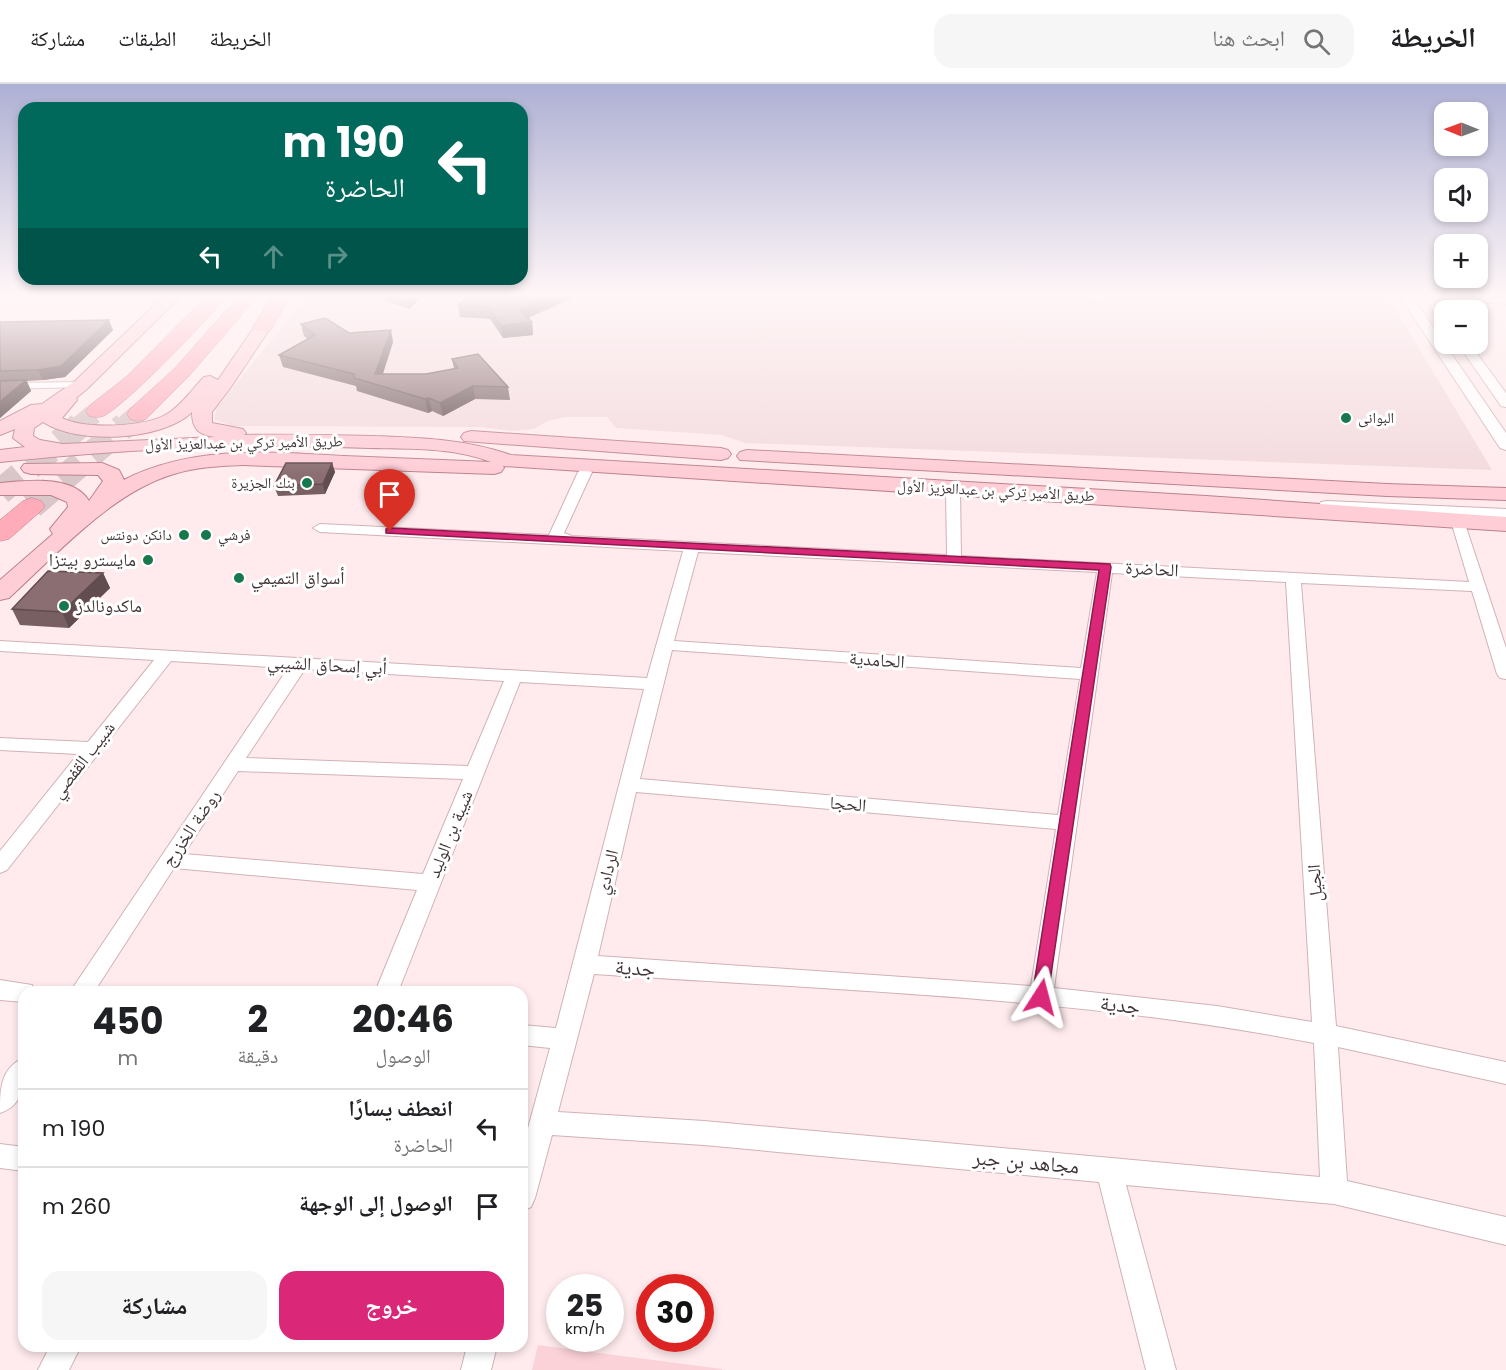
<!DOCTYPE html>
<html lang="ar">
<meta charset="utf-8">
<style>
:root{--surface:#fff;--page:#f6f6f6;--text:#202124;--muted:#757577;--line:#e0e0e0;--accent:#db2777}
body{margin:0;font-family:Poppins,"Noto Naskh Arabic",sans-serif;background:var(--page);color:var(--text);direction:rtl;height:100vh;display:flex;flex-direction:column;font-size:22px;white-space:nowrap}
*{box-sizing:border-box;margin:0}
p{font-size:20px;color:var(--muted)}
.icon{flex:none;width:33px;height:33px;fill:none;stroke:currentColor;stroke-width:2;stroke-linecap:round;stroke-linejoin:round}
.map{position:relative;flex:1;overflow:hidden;direction:ltr}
.side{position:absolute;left:18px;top:902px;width:510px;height:366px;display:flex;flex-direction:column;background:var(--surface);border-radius:18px;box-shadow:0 3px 9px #0003;direction:rtl}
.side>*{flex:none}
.guide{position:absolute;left:18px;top:18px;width:510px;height:183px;border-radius:18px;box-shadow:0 3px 9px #0003;direction:rtl;background:#00695c;color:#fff;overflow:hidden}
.needle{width:39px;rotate:271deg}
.tools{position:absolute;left:1434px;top:18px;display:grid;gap:12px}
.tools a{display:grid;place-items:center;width:54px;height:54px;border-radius:12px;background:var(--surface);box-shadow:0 3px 9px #0003;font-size:30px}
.speed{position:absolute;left:546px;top:1190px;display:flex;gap:12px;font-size:30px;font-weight:700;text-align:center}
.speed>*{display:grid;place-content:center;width:78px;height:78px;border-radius:50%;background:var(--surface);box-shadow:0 3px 9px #0003;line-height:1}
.speed small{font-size:15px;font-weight:400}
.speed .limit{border:9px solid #d22;background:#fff;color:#111}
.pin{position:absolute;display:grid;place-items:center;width:51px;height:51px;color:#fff;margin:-62px -26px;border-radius:50% 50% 50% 0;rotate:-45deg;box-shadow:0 0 6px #0007}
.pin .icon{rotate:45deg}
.me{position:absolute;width:66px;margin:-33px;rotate:9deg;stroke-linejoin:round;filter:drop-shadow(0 0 4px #0008)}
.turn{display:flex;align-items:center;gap:21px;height:126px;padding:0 24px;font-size:27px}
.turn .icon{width:78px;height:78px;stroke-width:2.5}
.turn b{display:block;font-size:42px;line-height:51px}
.lanes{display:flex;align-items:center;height:57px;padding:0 24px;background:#0003;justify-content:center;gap:30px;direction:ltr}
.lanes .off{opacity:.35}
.eta{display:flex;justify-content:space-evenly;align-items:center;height:102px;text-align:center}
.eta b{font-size:36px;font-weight:700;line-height:42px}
.cta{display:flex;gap:12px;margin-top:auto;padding:12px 24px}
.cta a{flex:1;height:69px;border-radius:18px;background:var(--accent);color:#fff;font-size:24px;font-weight:700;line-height:69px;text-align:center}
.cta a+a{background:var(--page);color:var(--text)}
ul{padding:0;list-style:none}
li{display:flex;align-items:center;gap:18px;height:78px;padding:0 24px;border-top:2px solid var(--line)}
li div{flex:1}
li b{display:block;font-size:22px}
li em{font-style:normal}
header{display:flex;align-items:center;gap:36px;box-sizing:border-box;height:84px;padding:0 30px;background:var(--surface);border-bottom:2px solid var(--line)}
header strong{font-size:28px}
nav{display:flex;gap:33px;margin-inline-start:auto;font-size:21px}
.search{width:420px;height:54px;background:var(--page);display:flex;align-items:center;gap:15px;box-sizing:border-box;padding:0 21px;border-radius:18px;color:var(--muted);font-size:22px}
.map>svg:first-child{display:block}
</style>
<header>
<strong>الخريطة</strong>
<div class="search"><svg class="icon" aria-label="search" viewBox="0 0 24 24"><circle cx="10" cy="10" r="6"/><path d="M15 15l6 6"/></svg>ابحث هنا</div>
<nav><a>الخريطة</a><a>الطبقات</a><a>مشاركة</a></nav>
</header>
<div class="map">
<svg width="1506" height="1286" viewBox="0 0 1506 1286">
<rect width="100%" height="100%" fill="#ffebed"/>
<!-- built -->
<path fill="#f3dadd" d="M308,211H1387L1492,386L745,359L722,351L616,344L607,333H566L548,337L534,345L512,347L480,343L232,342L214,335L217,323Z"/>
<!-- green -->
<path fill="#fbd2d7" d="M538,1261L722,1285V1286H532Z"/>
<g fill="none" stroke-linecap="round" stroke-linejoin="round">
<!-- motorway-tunnel-far1 -->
<path stroke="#d9c6c8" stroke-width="20" stroke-dasharray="20 10" stroke-linecap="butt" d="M78,343L97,327
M123,343L138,330"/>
<!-- motorway-tunnel -->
<path stroke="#d9c6c8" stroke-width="26" stroke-dasharray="26 13" stroke-linecap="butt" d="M0,408L80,341
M32,422L125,341"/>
<!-- minor casing -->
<g stroke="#d1b2b6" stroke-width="2">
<path id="minor" d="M1085,211H1110L1099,217Z
M1483,213L1506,214V220L1479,218L1478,216Z
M81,298L87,301L85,303L0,305V299Z
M585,384L592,388L564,449L572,452L947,471L946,405L953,401L960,405L961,472L1469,498L1451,437L1453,434H1463L1506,564V595L1500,594L1497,590L1472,507L1301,499L1336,942L1506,978V1000L1338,963L1347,1097L1506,1133V1161L1334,1120L1126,1101L1176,1286H1146L1099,1098L704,1061L552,1051L535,1114L531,1123L522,1127V1066L550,964L522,961V941L556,944L644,605L520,598L398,908H375L417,806L174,784L94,908H70L288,584L171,577L7,786L0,789V767L78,670L0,666V654L88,658L154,576L0,567V557L647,594L683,467L320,448L313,444L320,440L549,451L578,388ZM698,468L1097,488L1081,584L674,557ZM1112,489L1286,498L1312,938L1217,922L1054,904ZM672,566L1080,595L1058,731L640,695ZM305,585L504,597L468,682L246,674ZM238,687L463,695L423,790L184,770ZM636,708L1056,745L1031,902L598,872ZM594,890C834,906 1077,913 1314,959L1320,1093L704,1037L558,1028Z
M0,896L32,901L35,908H24V918L0,916Z
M24,974C24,997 26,1020 0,1029C0,1006 0,984 24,974Z
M0,1060L24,1063V1087L0,1084Z
M50,1262H81L69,1286H38Z
M467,1262H497L491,1286H461Z"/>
</g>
<!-- tertiary casing -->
<g stroke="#d1b2b6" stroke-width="2">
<path id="tertiary" d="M1399,211H1411L1506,349V366L1500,364Z
M1423,211H1435L1447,226H1444V236L1439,235Z
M1458,260H1470L1506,309V323L1501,322Z
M1327,417L1506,425V435L1321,426L1318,422L1321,418Z"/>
</g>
<!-- primary casing -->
<g stroke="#bc828c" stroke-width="2">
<path id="primary" d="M165,211H182L87,305L76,314L77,316L62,334C85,346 145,343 167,330C182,321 192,305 204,293L210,292L218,296L257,239L263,238L271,243L231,303L212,328V339L243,345L246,349L244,351C287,350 331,351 374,352C421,354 466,355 511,371L1206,412L1506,433V447L503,382L504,384L501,388L494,390L243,381C220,382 196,383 174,390C112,408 56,471 9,514L0,516V496L53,450L50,445L68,423L67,418L51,411H0V399C26,397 73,390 89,417L103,397L98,391L31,390L24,388L21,384L24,380L102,379L119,386L124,396C192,361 270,368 344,372C393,374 442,376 491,378C452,363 409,365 369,364C246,359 122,365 0,378V366L25,363L13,354L15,345L0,351V337L31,321L42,320L75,297ZM192,328C192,344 198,351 215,353L63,360L40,356L33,352L34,344L43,338C77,361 163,357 192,328Z
M471,347L721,364L728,366L731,370L728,374L721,376L464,357L461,353L464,349Z
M747,366L1387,400L1506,404V416L1387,412L740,376L737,372L740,368Z"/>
</g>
<!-- motorway casing -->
<g stroke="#bc828c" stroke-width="1">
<path id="motorway" d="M208,211H227C213,231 122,325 103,332C98,334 94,333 89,332L86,327L89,322L126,293Z
M240,211H259L188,293L146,335L138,337L130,335L127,330L130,325L174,285Z
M274,211H292L270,247H256L253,243Z
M32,414L41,417L45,422L41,427L9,455L0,457V436L23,417Z"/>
</g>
<!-- minor -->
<use href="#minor" fill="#fff" fill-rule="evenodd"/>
<!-- tertiary -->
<use href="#tertiary" fill="#fff" fill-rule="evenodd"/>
<!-- primary -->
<use href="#primary" fill="#fecdd6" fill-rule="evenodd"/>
<!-- motorway -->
<use href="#motorway" fill="#feacba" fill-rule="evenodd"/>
</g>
<!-- wall -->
<path fill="#775f62" d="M370,211H423L409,225Z
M471,211H577V212L528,234L532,238L533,251L503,254L490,235L460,233L458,221Z
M0,238L113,246L65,293L43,296L27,297L31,307L0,334Z
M301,240L393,258L383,290H426L454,285L452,275L508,303L510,316L475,315L443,332L432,327L428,329L357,307L356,302L283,283L279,271L308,255L304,252Z
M332,379L335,388L325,410L278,412L274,402Z
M103,489L110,504L69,544L20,541L12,525Z"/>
<!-- shaded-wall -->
<path fill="#614d50" d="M410,211H423L409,225L407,214Z
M552,211H577V212L521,237L519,225Z
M109,236L113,246L65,293L43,296L38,286Z
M532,238L533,251L503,254L501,242Z
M391,246L393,258L378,303L375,290Z
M26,296L31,307L0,334V318Z
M473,302L475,315L443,332L440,319Z
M429,314L432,327L428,329L425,315Z
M332,379L335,388L325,410L323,400Z
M103,489L110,504L69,544L62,528Z"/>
<!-- building -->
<path fill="#8a6e72" stroke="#614d50" stroke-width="1.5" d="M398,211H410L407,214Z
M471,211H552L519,225L532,238L501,242L488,223L458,221Z
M325,234L349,249L391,246L375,290H426L458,284L452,275L478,270L508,303L473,302L440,319L429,314L425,315L354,294V290L279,271L315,251L301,240Z
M109,236L61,282L38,286L0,287V238Z
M26,296L0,318V297Z
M286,379H332L323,400L274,402Z
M48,487L103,489L62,528L12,525Z"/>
<!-- sky -->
<linearGradient id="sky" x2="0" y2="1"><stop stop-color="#aeb0d4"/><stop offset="0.54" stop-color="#fff6f7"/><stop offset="1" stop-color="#fff6f7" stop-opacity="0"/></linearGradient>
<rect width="1506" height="391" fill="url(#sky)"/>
<!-- route -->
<path fill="#db2777" stroke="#8e194d" stroke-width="1.5" d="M390,444L1110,480L1111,483L1047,918L1041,920L1035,918L1032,913L1099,486L386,449V445Z"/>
<!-- markers -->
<g fill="#18774d" stroke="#fff" stroke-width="2">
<circle cx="1346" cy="334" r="6"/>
<circle cx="307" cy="399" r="6"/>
<circle cx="184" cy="451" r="6"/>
<circle cx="206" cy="451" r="6"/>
<circle cx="148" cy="476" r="6"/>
<circle cx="239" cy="494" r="6"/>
<circle cx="64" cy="522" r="6"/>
</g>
<g text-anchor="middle" stroke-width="6" stroke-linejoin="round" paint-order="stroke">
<!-- far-poi labels -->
<g font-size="15" fill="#413436" stroke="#fff" text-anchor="start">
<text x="1358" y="339">البوانى</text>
<text x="295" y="404" text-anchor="end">بنك الجزيرة</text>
<text x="172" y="456" text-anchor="end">دانكن دونتس</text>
<text x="218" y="456">فرشي</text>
</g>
<!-- far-street labels -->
<g font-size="15" fill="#413436" stroke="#fff">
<text transform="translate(244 359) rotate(-1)" y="5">طريق الأمير تركي بن عبدالعزيز الأول</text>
<text transform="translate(996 407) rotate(3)" y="5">طريق الأمير تركي بن عبدالعزيز الأول</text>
</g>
<!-- poi labels -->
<g font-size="18" fill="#413436" stroke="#fff" text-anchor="start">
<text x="136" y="482" text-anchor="end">مايسترو بيتزا</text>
<text x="251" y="500">أسواق التميمي</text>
<text x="76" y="528">ماكدونالدز</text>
</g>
<!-- street labels -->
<g font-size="18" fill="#413436" stroke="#fff">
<text transform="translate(1152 485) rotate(3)" y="6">الحاضرة</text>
<text transform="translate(877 576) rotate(4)" y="6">الحامدية</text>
<text transform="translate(327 581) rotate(3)" y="6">أبي إسحاق الشيبي</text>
<text transform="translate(83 676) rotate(-52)" y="6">شبيب القفصي</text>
<text transform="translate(848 720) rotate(5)" y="6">الحجا</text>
<text transform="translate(191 744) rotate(-56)" y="6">روضة الخزرج</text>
<text transform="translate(450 750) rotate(-68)" y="6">شيبة بن الوليد</text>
<text transform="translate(607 788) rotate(-76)" y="6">الردادي</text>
<text transform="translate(1315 799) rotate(-94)" y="6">الجيل</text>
</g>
<!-- near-street labels -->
<g font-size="21" fill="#413436" stroke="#fff">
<text transform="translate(635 884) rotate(4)" y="7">جدية</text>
<text transform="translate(1120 921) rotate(6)" y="7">جدية</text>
<text transform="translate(1026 1078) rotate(5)" y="7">مجاهد بن جبر</text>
</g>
</g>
</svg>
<div class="tools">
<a><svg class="needle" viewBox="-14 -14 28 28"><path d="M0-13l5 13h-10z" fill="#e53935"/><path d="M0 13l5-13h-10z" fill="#757577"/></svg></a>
<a><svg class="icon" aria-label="sound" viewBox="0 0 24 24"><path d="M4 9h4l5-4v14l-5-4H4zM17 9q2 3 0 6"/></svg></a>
<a>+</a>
<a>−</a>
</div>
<div class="speed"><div>25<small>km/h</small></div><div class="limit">30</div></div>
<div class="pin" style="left:390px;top:447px;background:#d93025"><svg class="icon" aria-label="arrive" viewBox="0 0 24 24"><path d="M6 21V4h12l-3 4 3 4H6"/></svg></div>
<svg class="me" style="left:1041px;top:913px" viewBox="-20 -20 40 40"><path d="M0-17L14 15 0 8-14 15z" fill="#db2777" stroke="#fff" stroke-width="4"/></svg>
<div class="guide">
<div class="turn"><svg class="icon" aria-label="left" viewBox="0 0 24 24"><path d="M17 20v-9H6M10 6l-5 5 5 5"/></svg><div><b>190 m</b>الحاضرة</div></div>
<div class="lanes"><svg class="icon" aria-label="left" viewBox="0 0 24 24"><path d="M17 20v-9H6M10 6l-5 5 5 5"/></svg><svg class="icon off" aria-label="ahead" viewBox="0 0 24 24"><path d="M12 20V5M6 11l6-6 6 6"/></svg><svg class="icon off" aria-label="right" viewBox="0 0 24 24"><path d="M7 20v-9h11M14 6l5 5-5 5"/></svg></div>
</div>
<section class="side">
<div class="eta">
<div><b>20:46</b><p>الوصول</p></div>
<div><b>2</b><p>دقيقة</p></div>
<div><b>450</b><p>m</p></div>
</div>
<ul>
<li><svg class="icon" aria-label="left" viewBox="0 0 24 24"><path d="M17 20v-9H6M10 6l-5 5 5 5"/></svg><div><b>انعطف يسارًا</b><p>الحاضرة</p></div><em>190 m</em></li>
<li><svg class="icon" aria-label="arrive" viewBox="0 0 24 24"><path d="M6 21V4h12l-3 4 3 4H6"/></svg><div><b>الوصول إلى الوجهة</b></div><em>260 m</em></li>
</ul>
<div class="cta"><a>خروج</a><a>مشاركة</a></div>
</section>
</div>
